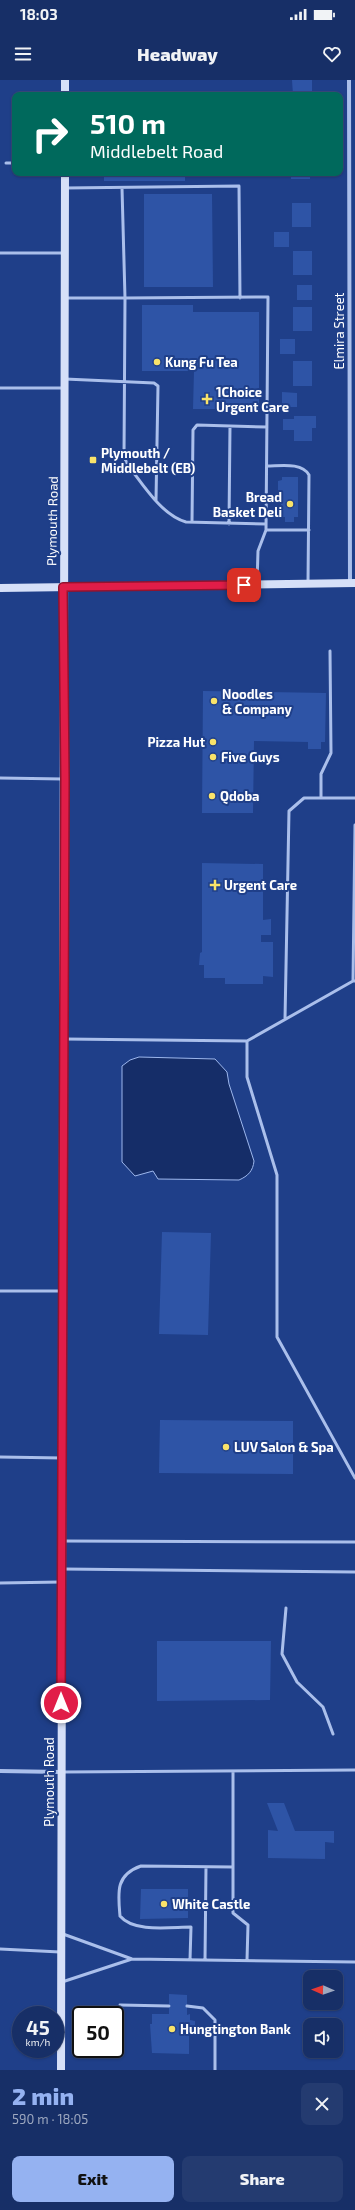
<!DOCTYPE html>
<meta charset="utf-8">
<style>
:root{--surface:#172f67;--page:#243b70;--text:#f1f3f6;--muted:#9ea9c0;--line:#364a7b;--accent:#95b2f1}
body{margin:0;font-family:"Exo 2",sans-serif;background:var(--page);color:var(--text);height:100vh;display:flex;flex-direction:column;font-size:15px;white-space:nowrap}
*{box-sizing:border-box;margin:0}
p{font-size:13px;color:var(--muted)}
.icon{flex:none;width:22px;height:22px;fill:none;stroke:currentColor;stroke-width:2;stroke-linecap:round;stroke-linejoin:round}
.map{position:relative;height:1990px;overflow:hidden}
.panel{display:flex;flex-direction:column;background:var(--surface);flex:1}
.panel>*{flex:none}
.banner{position:absolute;left:12px;top:12px;width:331px;height:84px;border-radius:8px;box-shadow:0 1px 3px #0004,0 0 0 1px var(--line);background:#00695c;color:#fff;overflow:hidden}
.needle{width:26px;rotate:272deg}
.buttons{position:absolute;left:303px;top:1890px;display:grid;gap:8px}
.buttons a{display:grid;place-items:center;width:40px;height:40px;border-radius:8px;background:var(--surface);box-shadow:0 1px 3px #0004,0 0 0 1px var(--line);font-size:20px}
.speed{position:absolute;left:12px;top:1926px;display:flex;gap:8px;font-size:20px;font-weight:700;text-align:center}
.speed>*{display:grid;place-content:center;width:52px;height:52px;border-radius:50%;background:var(--surface);box-shadow:0 1px 3px #0004,0 0 0 1px var(--line);line-height:1}
.speed small{font-size:10px;font-weight:400}
.speed .limit{border:2px solid #111;border-radius:6px;background:#fff;color:#111}
.pin{position:absolute;display:grid;place-items:center;width:34px;height:34px;color:#fff;margin:-17px;border-radius:8px;box-shadow:0 2px 6px #0006}
.me{position:absolute;width:44px;margin:-22px;rotate:0deg;stroke-linejoin:round;filter:drop-shadow(0 0 3px #0008)}
.turn{display:flex;align-items:center;gap:14px;height:84px;padding:0 12px;font-size:18px}
.turn .icon{width:52px;height:52px;stroke-width:2.5}
.turn b{display:block;font-size:28px;line-height:34px}
.round{display:grid;place-items:center;flex:none;width:42px;height:42px;border-radius:8px;background:var(--page)}
.headline{display:flex;align-items:center;justify-content:space-between;height:68px;padding:0 12px}
h1{font-size:24px;font-weight:800;line-height:30px;color:var(--accent)}
.cta{display:flex;gap:8px;margin-top:auto;padding:8px 12px}
.cta a{flex:1;height:46px;border-radius:8px;background:var(--accent);color:#111;font-size:16px;font-weight:800;line-height:46px;text-align:center}
.cta a+a{background:var(--page);color:var(--text)}
.status{display:flex;justify-content:space-between;align-items:center;height:28px;padding:0 20px;background:var(--surface);direction:ltr}
.status svg{height:11px;fill:currentColor}
header{display:flex;justify-content:space-between;align-items:center;height:52px;padding:0 12px;background:var(--surface);font-size:18px;font-weight:800}
.map>svg:first-child{display:block}
</style>
<div class="status"><b>18:03</b><svg viewBox="0 0 49 12"><path d="M0 12V9h3v3zM5 12V6h3v6zM10 12V3h3v9zM15 12V0h3v12zM26 1h20v11H26zM47 4h2v5h-2z"/></svg></div>
<header><svg class="icon" aria-label="menu" viewBox="0 0 24 24"><path d="M4 6h16M4 12h16M4 18h16"/></svg>Headway<svg class="icon" aria-label="heart" viewBox="0 0 24 24"><path d="M12 20l-8-8c-3-5 5-10 8-4 3-6 11-1 8 4z"/></svg></header>
<div class="map">
<svg width="355" height="1990" viewBox="0 0 355 1990">
<rect width="100%" height="100%" fill="#1f3f89"/>
<!-- water -->
<path fill="#152d68" stroke="#9db7ed" d="M139,977L215,979L227,992L229,1004L254,1081C253,1091 248,1096 239,1100L158,1099L153,1091L135,1096L122,1082V986L130,980Z"/>
<!-- building -->
<path fill="#2e54a6" d="M292,0H312V15H293Z
M111,12H205V15H111Z
M104,93H185V101H104Z
M291,93H310V99H291Z
M144,114H212L213,207H144Z
M292,123H311V147H292Z
M274,152H289V167H274Z
M293,171H312V195H293Z
M297,205H312V220H297Z
M142,225H193V232H259V329H193L194,291H142Z
M293,227H312V251H293Z
M280,259H295V274H280Z
M293,281H312V306H293Z
M282,312L297,313V327H282Z
M294,336H316V348H312V361H294V350H283V339H294Z
M282,397H298V437H294V442H285V437H281V411H278V401L282,400Z
M203,611L326,613L325,662H321V669H308V662L254,661L253,733H202Z
M202,783L263,784V840L271,839V855H261V862H273V897L263,896V904H225V898H204V885H199L200,873L202,872Z
M162,1152L211,1153L208,1255L159,1254Z
M160,1340L293,1341V1394L159,1393Z
M157,1561H271L270,1620L157,1621Z
M267,1723H284L295,1751H334V1763L325,1762V1779L268,1778V1750L278,1751Z
M141,1809H188V1838L140,1839Z
M169,1914L187,1915V1935L190,1934V1940L195,1941V1954H189V1974L152,1973L150,1944H152V1934H169Z"/>
<g fill="none" stroke-linecap="round" stroke-linejoin="round">
<!-- lane -->
<path stroke="#aabfeb" stroke-width="3" d="M6,83H15
M65,108L239,106L240,218
M122,108L125,218L268,217L266,450L258,471L257,504
M0,173H64
M65,218H125L124,376L127,384C142,403 161,435 186,442L266,444
M65,299L154,303L158,306L156,420
M0,308H64
M267,386C280,386 302,382 309,395L308,504
M192,442L193,350L197,345L267,347
M229,444L230,346
M266,450H309
M0,698L63,699
M321,718V694L331,673L330,571
M355,745L353,901H355
M285,939L289,731L304,718H355
M65,959L247,961L353,901
M247,961V997L277,1095V1257L355,1398
M0,1211H62
M0,1377L62,1378
M63,1461L355,1462
M63,1489L355,1492
M0,1503L61,1502
M286,1528L282,1574L297,1602L323,1627L333,1654
M233,1691V1833L248,1845L247,1880
M63,1692L355,1690
M63,1854L132,1879L355,1882
M0,1869L60,1872
M190,1880L191,1847C171,1847 134,1853 120,1836C118,1813 115,1795 141,1786L233,1787
M205,1880L206,1787
M62,1902L132,1879
M120,1925L169,1926
M187,1926L203,1928L215,1940V1990"/>
<!-- street -->
<path stroke="#aabfeb" stroke-width="4" d="M349,0L350,503
M0,1691L61,1692"/>
<!-- secondary -->
<path stroke="#d6e0f8" stroke-width="8" d="M65,0V15
M0,508L355,503
M61,1990L65,93"/>
</g>
<g fill="none" stroke-linecap="round" stroke-linejoin="round">
<!-- route casing -->
<g stroke="#92132f" stroke-width="10">
<path id="route" d="M61,1623L65,699L63,507L244,505"/>
</g>
<!-- route -->
<use href="#route" stroke="#e11d48" stroke-width="7"/>
</g>
<!-- markers -->
<g fill="#f9e36a" stroke="#1f3f89" stroke-width="1.5">
<circle cx="157" cy="282" r="4"/>
<path d="M205 313h4v4h4v4h-4v4h-4v-4h-4v-4h4z"/>
<rect x="89" y="376" width="8" height="8" rx="2"/>
<circle cx="290" cy="424" r="4"/>
<circle cx="214" cy="621" r="4"/>
<circle cx="213" cy="662" r="4"/>
<circle cx="213" cy="677" r="4"/>
<circle cx="212" cy="716" r="4"/>
<path d="M213 799h4v4h4v4h-4v4h-4v-4h-4v-4h4z"/>
<circle cx="226" cy="1367" r="4"/>
<circle cx="164" cy="1824" r="4"/>
<circle cx="172" cy="1949" r="4"/>
</g>
<g text-anchor="middle" stroke-width="4" stroke-linejoin="round" paint-order="stroke">
<!-- street labels -->
<g font-size="13" fill="#fff" stroke="#1f3f89">
<text transform="translate(339 251) rotate(-90)" y="5">Elmira Street</text>
<text transform="translate(52 441) rotate(-89)" y="5">Plymouth Road</text>
<text transform="translate(49 1702) rotate(-90)" y="5">Plymouth Road</text>
</g>
<!-- poi labels -->
<g font-size="13" font-weight="bold" fill="#fff" stroke="#1f3f89" text-anchor="start">
<text x="165" y="287">Kung Fu Tea</text>
<text x="216" y="317">1Choice<tspan x="216" dy="15">Urgent Care</tspan></text>
<text x="101" y="378">Plymouth /<tspan x="101" dy="15">Middlebelt (EB)</tspan></text>
<text x="282" y="422" text-anchor="end">Bread<tspan x="282" dy="15">Basket Deli</tspan></text>
<text x="222" y="619">Noodles<tspan x="222" dy="15">&amp; Company</tspan></text>
<text x="205" y="667" text-anchor="end">Pizza Hut</text>
<text x="221" y="682">Five Guys</text>
<text x="220" y="721">Qdoba</text>
<text x="224" y="810">Urgent Care</text>
<text x="234" y="1372">LUV Salon &amp; Spa</text>
<text x="172" y="1829">White Castle</text>
<text x="180" y="1954">Hungtington Bank</text>
</g>
</g>
</svg>
<div class="buttons">
<a><svg class="needle" viewBox="-14 -14 28 28"><path d="M0-13l5 13h-10z" fill="#e53935"/><path d="M0 13l5-13h-10z" fill="#9ea9c0"/></svg></a>
<a><svg class="icon" aria-label="sound" viewBox="0 0 24 24"><path d="M4 9h4l5-4v14l-5-4H4zM17 9q2 3 0 6"/></svg></a>
</div>
<div class="speed"><div>45<small>km/h</small></div><div class="limit">50</div></div>
<div class="pin" style="left:244px;top:505px;background:#d93025"><svg class="icon" aria-label="arrive" viewBox="0 0 24 24"><path d="M6 21V4h12l-3 4 3 4H6"/></svg></div>
<svg class="me" style="left:61px;top:1623px" viewBox="-20 -20 40 40"><circle r="17" fill="#e11d48" stroke="#fff" stroke-width="3"/><path d="M0-11L8 9 0 5-8 9z" fill="#fff"/></svg>
<div class="banner">
<div class="turn"><svg class="icon" aria-label="right" viewBox="0 0 24 24"><path d="M7 20v-9h11M14 6l5 5-5 5"/></svg><div><b>510 m</b>Middlebelt Road</div></div>
</div>
</div>
<section class="panel">
<div class="headline"><div><h1>2 min</h1><p>590 m · 18:05</p></div><a class="round"><svg class="icon" aria-label="close" viewBox="0 0 24 24"><path d="M6 6l12 12M18 6L6 18"/></svg></a></div>
<div class="cta"><a>Exit</a><a>Share</a></div>
</section>
